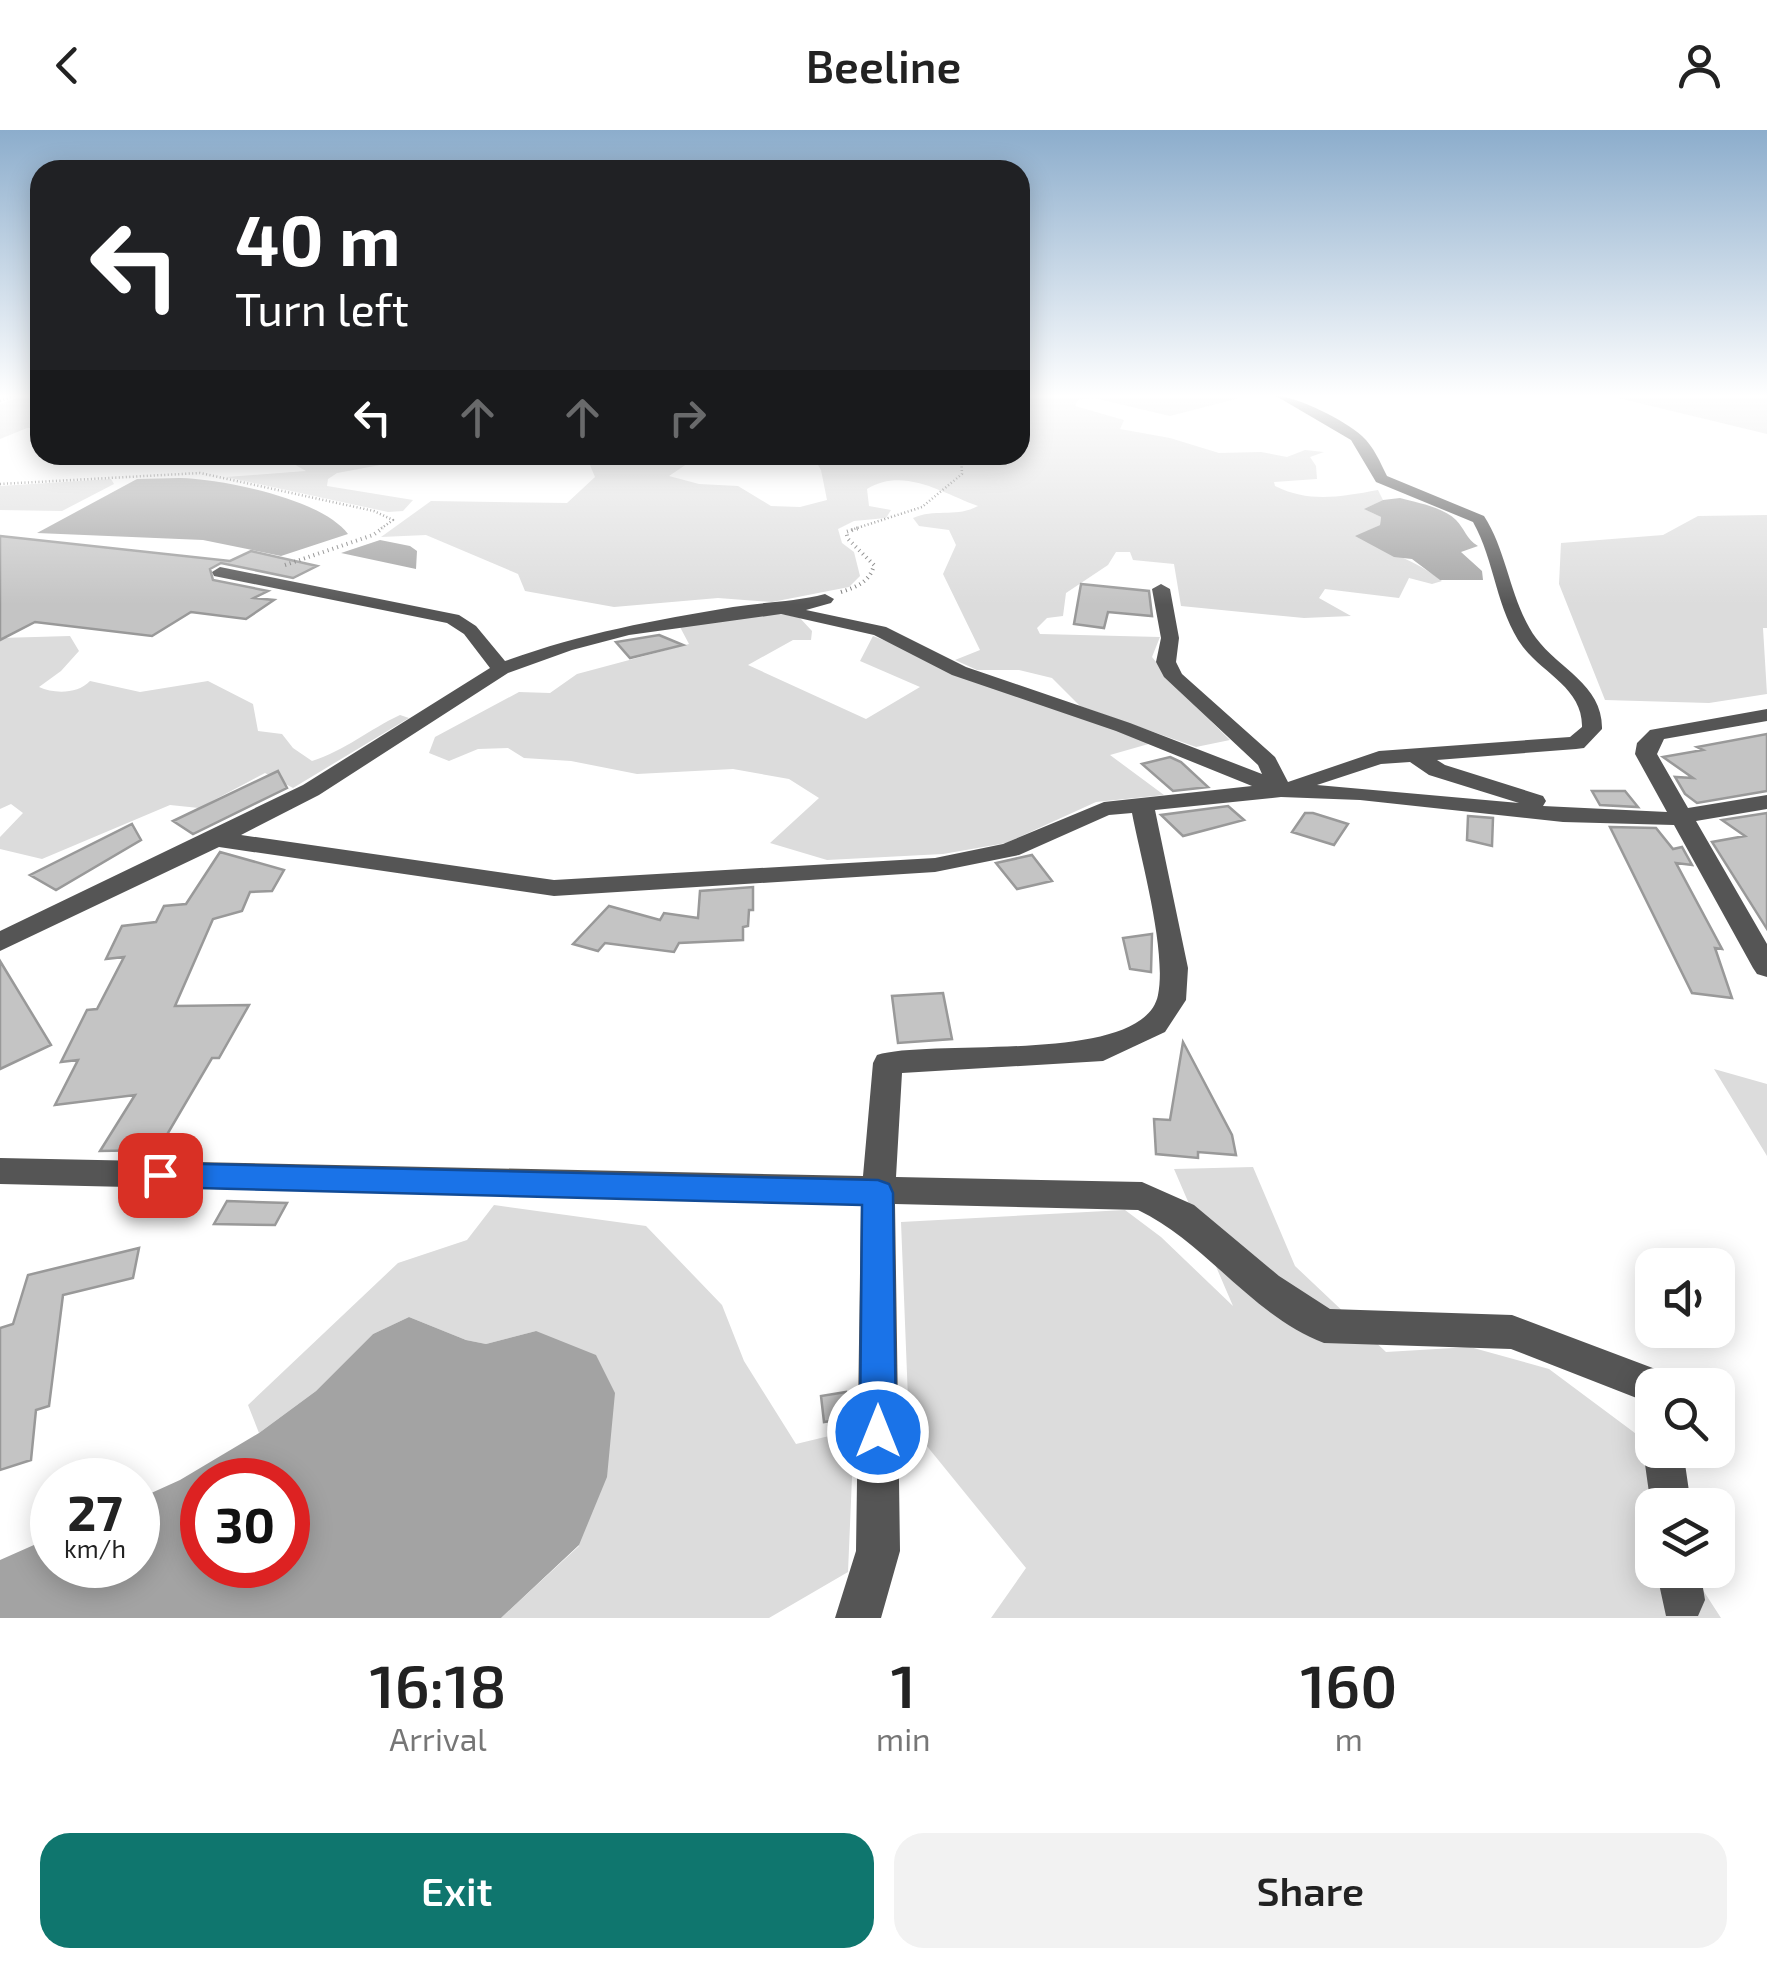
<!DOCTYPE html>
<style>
:root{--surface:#fff;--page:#f2f2f2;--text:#222;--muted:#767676;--accent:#0f766e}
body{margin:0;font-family:"Exo 2",sans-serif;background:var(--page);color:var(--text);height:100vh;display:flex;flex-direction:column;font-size:38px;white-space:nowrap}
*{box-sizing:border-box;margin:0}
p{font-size:32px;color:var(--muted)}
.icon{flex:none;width:55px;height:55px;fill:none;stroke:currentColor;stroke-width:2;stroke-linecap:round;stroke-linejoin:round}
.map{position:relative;height:1488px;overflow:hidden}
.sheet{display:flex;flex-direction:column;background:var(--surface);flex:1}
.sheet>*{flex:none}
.guide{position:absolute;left:30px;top:30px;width:1000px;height:305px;border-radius:30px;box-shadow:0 5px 25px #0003;background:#202124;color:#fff;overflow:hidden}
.buttons{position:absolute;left:1635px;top:1118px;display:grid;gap:20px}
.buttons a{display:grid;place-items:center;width:100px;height:100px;border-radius:20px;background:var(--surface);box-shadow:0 5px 25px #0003;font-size:50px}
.speed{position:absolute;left:30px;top:1328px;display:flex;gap:20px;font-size:50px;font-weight:700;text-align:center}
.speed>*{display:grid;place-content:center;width:130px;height:130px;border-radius:50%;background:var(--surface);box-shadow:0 5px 25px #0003;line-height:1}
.speed small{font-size:25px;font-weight:400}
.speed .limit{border:15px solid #d22;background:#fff;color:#111}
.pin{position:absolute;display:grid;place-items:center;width:85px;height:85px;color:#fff;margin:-42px;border-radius:20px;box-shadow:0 5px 15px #0006}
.me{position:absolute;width:110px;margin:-55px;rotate:0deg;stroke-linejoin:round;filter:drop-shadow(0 0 8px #0008)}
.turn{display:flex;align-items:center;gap:35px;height:210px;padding:0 40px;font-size:45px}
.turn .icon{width:130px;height:130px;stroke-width:2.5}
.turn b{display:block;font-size:70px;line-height:85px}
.lanes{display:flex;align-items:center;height:95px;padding:0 40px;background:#0003;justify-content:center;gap:50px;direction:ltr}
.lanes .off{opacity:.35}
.eta{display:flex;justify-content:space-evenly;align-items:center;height:170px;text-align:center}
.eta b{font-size:60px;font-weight:600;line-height:70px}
.cta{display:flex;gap:20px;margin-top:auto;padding:20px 40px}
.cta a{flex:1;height:115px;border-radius:30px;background:var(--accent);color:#fff;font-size:40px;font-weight:600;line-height:115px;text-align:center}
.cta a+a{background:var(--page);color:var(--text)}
header{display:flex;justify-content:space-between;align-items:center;height:130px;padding:0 40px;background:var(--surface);font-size:45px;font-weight:600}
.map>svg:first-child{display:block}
</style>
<header><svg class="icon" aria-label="back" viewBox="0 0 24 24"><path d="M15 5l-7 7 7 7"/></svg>Beeline<svg class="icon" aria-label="person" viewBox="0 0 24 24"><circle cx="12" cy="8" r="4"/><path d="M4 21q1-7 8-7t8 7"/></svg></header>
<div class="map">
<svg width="1767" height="1488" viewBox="0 0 1767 1488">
<rect width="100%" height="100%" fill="#fff"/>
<!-- green -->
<path fill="#dcdcdc" d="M21,266H40V298H27L0,309V274Z
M1020,266H1247L1170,286L1094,268L1078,270L1075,276L1124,290L1120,299L1170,308L1219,323L1261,322L1287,327L1305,320L1324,322L1310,327L1316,336L1317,349L1274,352L1275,356C1309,373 1340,367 1378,360L1383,370L1365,379L1381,387L1380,395L1357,406C1386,422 1416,430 1442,451L1432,454L1409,448L1399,468L1325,459L1319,468L1351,486L1304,488L1181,476L1174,434L1133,430L1130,422H1116L1108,435L1066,463L1063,486L1047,488L1037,498L1040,504L1160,507L1152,527L1181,562L1230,610L1196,617L1080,576L1052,548L1019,540H977L955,530L980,520L943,444L956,415L949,400L919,396L913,388C936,378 956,388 978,376C944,364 904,336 867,359L869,376L891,380L886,388L854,391L838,399L842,413L854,422L860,446L849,457L772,472L718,468L614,477L525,461L518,444L426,405L381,407L431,371L567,373L595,347L590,335L610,325H700L669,346L699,354L738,356L771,376L800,377L827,370L821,340L812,325H1020Z
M1610,266H1767V304Z
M278,325H434L337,343L328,349L327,356L413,370L403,381L388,382L226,347L306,341Z
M111,349L114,354L62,381L0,380V356Z
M1767,385V498H1763L1767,564L1709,573L1605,570L1559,454L1561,413L1663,405L1698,386Z
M766,482L799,487L812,501L811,510H793L748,535L866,589L920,557L860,531L873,506L1152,613L1110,625L1164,665L1096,672L1006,713L943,724L827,730L770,713L819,668L789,649L733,639L637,644L571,631L524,628L508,618L478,619L449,631L429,623L435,607L519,562L550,563L577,544L689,514L680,497Z
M70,506L79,521L61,541L39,557C54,564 78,564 90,551L140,562L208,551L253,574L258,601L282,604L293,618L312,631C344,621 370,599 400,585L409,588L293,658L265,643L199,678L170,675L42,729L0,719V707L23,683L11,674L0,679V508Z
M1714,939L1767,954V1026Z
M1253,1037L1295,1136L1386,1222L1470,1217L1549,1239L1647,1312L1668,1375H1652V1440H1690L1721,1488H991L1026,1438L909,1294L901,1092L1125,1080L1161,1107L1233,1176L1174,1039Z
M494,1075L646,1096L722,1175L744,1231L796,1314L854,1300L848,1442L769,1488H501L579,1416L536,1201L486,1214L466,1210L409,1187L373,1204L316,1261L259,1303L248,1275L398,1133L467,1110Z"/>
<!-- water -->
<path fill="#a3a3a3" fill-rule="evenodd" d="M180,348C223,349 322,369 348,404L281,426L203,410L37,403L137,349Z
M1400,368C1418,373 1443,377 1456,390C1465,399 1466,409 1478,416L1461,422L1482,441L1483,450H1440L1412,429L1394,427L1355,406L1380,395L1381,387L1364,379L1383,370Z
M380,410L410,416L417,421L416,439L341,423Z
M409,1187L466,1210L486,1214L536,1201L596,1225L615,1263L607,1347L579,1415L501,1488H0V1430L52,1407V1435H138V1369L180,1350L259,1303L316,1261L373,1204ZM202,1350H288V1435H202Z"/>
<!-- building -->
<path fill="#c4c4c4" stroke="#999" stroke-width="2.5" d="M0,406L230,431L251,421L317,436L293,448L221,433L210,439L213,450L268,461L254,468L274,470L246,489L191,482L152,506L35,492L0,510Z
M1081,454L1149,461L1152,486L1108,482L1104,498L1074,494Z
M659,505L683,515L630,528L616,512Z
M1767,604V661L1697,673L1685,664L1675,647L1693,648L1663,627L1703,620L1697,617Z
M1170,627L1181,632L1208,657L1173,661L1142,634Z
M278,641L287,658L193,704L173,691Z
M1592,661H1625L1638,677L1600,675Z
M1228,676L1244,690L1183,706L1161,685Z
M1305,683H1313L1348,694L1334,715L1292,702Z
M1767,683V799L1712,712L1745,706L1722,690Z
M1468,686L1493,688L1492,716L1467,710Z
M132,694L141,710L56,760L30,745Z
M1610,697L1656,698L1673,719L1682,717L1692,735L1676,733L1722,819L1715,818L1732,868L1692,863Z
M220,722L284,740L272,761L250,762L242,781L213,789L175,876L249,875L219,928H212L158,1020L100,1021L135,965L55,975L78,930L61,932L87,880L97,879L124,827L106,829L122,796L156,792L164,776L186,774Z
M1032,725L1052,751L1017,759L996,733Z
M753,757V780H749L748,796L743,797V810L679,813L674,822L605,813L598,821L573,814L609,776L660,790L664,783L698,788L700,761Z
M1152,804L1151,842L1130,839L1123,808Z
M0,831L51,915L0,939Z
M943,863L952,909L898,913L892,866Z
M1183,912L1232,1005L1236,1025L1198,1022V1028L1156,1024L1154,989L1170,990Z
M227,1071L287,1073L275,1095L214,1094Z
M139,1118L133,1148L63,1165L49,1276L36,1280L31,1330L0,1340V1198L13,1194L28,1145Z
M846,1262L850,1288L824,1292L821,1266Z"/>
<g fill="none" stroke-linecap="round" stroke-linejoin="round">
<!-- path-far1 -->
<path stroke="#777" stroke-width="2.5" stroke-dasharray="1 2.5" stroke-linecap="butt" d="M0,271L15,266
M0,354L200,343L374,381L393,390L379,400
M851,400L922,377L962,344L961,325"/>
<!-- path -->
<path stroke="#777" stroke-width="4" stroke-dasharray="1 4" stroke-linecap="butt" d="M285,435L373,405L383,398
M841,462C856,457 870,452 874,435L848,409L846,402L859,398"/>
<!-- minor -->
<path fill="#555" fill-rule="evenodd" d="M1276,266C1297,266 1346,291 1362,306C1374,317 1380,332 1387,346L1484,386C1508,423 1510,472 1536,508C1559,539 1603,555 1602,599L1584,618L1576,619L1437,630L1445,635L1543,666L1546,671L1543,676L1667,682L1635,624L1637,613L1650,600L1767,579V591L1664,609L1657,624L1688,678L1767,665V679L1696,691L1767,814V847L1757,844L1753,838L1674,695L1563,692L1360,670L1281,667L1155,680L1188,838L1186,870L1165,902L1103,931L902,943L896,1047L1142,1052L1194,1075L1279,1146L1330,1179L1512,1185L1666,1243L1671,1255H1652V1274L1511,1219L1324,1213C1252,1186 1207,1113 1138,1080L895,1074L900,1421L881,1488H835L856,1421L861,1074L0,1054V1028L863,1046L873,933L877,925C933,908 1144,936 1158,865C1167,821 1141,730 1132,683L1109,685L1019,725L935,742L554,766L219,717L0,821V801L303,655L490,538L464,504L447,493L214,446L212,442L220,437L459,485L476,496L505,531C580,504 654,490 733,477C764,472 794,472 825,464L834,469L831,473L806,480L886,497L966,537L1130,593L1262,644L1258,635L1164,547L1156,532L1161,508L1152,459L1161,454L1170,459L1179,508L1176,532L1182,544L1275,627L1288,652L1379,621L1570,607L1582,597C1583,559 1544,544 1523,517C1496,480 1495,431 1473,392L1376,352L1351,310ZM781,484L874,505L952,545L1116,601L1252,656L1104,672L1003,714L935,728L554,750L241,705L319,665L508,543L572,520L629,505ZM1410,632L1429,645L1519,673L1317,655L1381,634Z
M1652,1304V1320H1683L1691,1375H1652V1384L1643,1320Z
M1656,1440H1700L1705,1470L1698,1486H1666Z"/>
</g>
<!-- sky -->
<linearGradient id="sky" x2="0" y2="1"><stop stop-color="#8cadcc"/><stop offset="0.56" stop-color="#fff"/><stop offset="1" stop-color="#fff" stop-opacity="0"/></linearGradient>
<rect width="1767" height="475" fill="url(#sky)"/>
<!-- route -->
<path fill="#1a73e8" stroke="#114b97" stroke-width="2.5" d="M160,1033L878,1050L889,1054L893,1063L896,1302L891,1314L878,1319L865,1314L860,1302L862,1075L160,1057L149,1053L144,1045L149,1036Z"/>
</svg>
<div class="buttons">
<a><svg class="icon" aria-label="sound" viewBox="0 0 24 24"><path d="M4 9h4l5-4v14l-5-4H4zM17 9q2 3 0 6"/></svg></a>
<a><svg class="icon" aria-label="search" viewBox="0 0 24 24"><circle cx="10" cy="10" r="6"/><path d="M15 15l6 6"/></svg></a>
<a><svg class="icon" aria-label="layers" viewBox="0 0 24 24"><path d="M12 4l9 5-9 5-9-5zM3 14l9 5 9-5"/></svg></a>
</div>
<div class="speed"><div>27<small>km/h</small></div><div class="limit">30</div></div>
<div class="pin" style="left:160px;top:1045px;background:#d93025"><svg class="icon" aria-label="arrive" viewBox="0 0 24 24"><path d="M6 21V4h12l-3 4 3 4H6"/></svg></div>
<svg class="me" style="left:878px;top:1302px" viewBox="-20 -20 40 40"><circle r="17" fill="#1a73e8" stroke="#fff" stroke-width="3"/><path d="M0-11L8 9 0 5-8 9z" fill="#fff"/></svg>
<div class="guide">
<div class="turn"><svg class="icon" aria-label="left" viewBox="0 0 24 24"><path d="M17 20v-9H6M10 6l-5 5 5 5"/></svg><div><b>40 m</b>Turn left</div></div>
<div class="lanes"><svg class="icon" aria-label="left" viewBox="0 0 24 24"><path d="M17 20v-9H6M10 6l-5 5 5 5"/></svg><svg class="icon off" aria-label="ahead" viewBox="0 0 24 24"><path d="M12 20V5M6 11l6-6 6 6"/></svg><svg class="icon off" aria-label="ahead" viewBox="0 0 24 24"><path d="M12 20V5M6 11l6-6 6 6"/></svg><svg class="icon off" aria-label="right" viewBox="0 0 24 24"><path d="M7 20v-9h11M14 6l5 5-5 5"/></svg></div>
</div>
</div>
<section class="sheet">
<div class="eta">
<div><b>16:18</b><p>Arrival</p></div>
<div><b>1</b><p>min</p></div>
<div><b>160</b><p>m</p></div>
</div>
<div class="cta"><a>Exit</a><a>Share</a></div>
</section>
